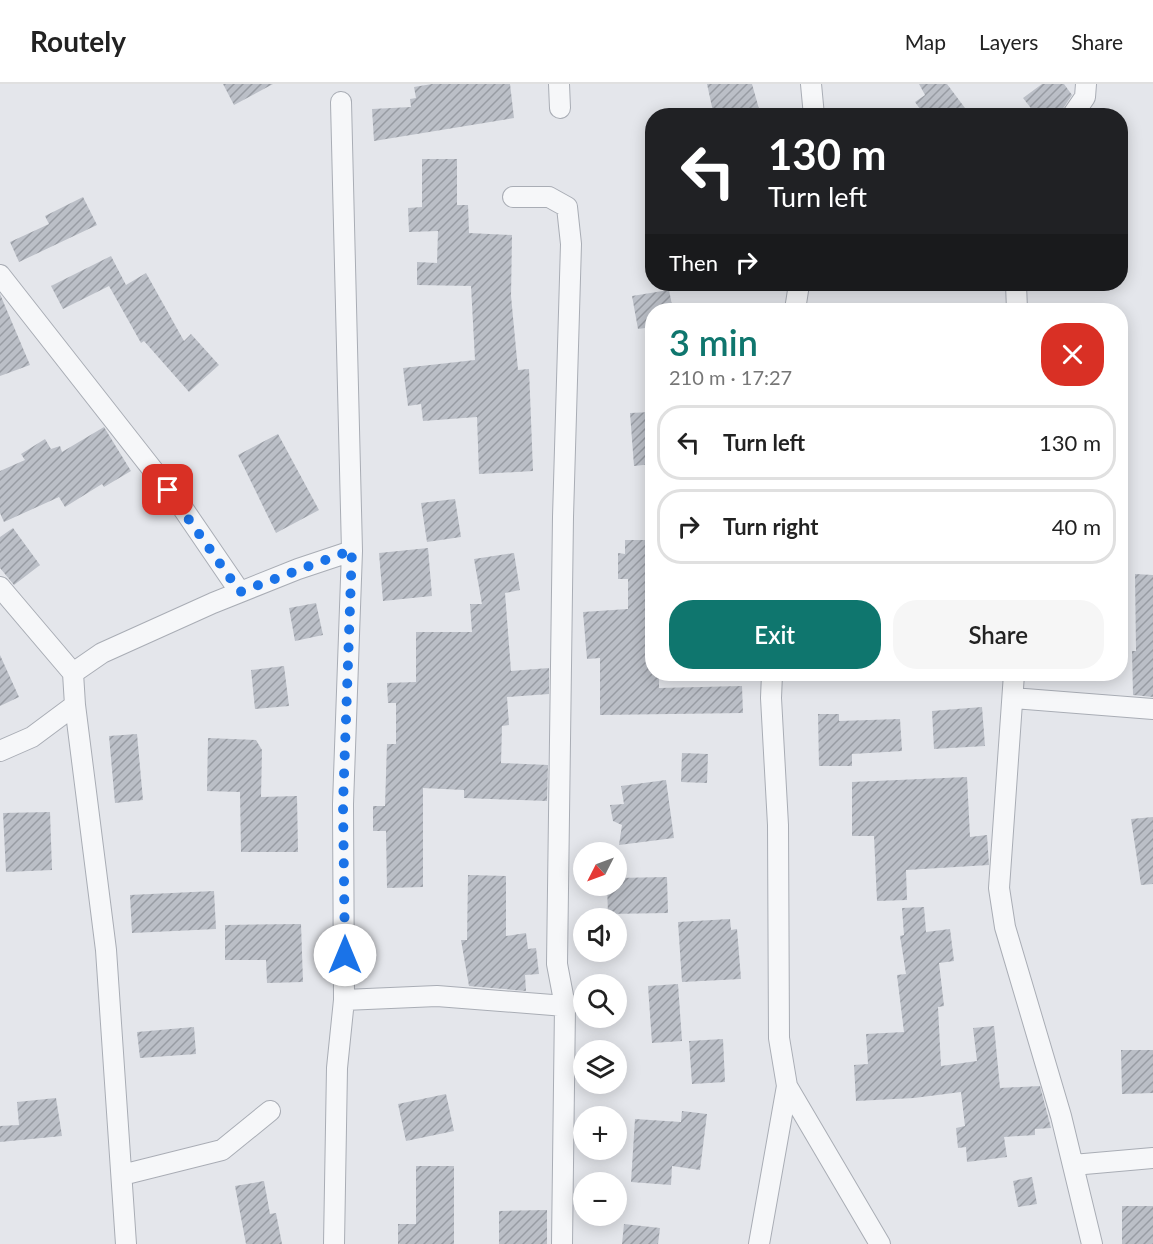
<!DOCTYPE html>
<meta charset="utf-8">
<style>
:root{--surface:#fff;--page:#f6f6f6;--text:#222;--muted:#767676;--line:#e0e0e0;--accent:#0f766e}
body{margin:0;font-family:Lato,sans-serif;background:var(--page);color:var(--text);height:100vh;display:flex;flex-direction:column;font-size:22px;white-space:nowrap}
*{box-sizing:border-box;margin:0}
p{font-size:20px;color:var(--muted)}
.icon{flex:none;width:33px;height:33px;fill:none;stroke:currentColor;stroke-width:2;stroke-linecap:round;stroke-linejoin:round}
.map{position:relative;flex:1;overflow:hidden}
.panel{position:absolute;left:645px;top:219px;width:483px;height:378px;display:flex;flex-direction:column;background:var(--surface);border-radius:24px;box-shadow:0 3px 15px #0003}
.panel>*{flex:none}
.banner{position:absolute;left:645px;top:24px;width:483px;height:183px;border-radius:24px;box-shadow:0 3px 15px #0003;background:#202124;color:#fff;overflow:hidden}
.needle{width:39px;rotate:228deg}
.fabs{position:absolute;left:573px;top:758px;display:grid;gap:12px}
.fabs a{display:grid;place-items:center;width:54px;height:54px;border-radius:50%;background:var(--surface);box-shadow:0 3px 15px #0003;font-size:30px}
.pin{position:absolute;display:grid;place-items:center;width:51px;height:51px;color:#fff;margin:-26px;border-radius:12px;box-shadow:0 3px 9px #0006}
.me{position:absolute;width:66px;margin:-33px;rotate:0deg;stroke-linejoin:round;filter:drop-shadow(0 0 4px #0008)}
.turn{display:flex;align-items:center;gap:21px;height:126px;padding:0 24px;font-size:27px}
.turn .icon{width:78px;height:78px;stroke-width:2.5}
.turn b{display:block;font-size:42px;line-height:51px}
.then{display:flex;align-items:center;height:57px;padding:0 24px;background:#0003;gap:12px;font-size:22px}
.round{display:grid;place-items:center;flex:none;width:63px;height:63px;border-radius:24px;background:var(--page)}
.overview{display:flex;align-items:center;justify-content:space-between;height:102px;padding:0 24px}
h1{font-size:36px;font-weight:600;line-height:45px;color:var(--accent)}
.primary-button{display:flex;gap:12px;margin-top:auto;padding:12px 24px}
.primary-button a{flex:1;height:69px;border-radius:24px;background:var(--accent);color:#fff;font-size:24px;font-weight:600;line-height:69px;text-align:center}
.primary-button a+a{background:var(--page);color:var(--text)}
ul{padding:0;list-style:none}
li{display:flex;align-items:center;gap:18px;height:75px;margin:0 12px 9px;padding:0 12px;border:3px solid var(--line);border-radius:24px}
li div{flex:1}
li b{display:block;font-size:22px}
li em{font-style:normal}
header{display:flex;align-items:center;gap:36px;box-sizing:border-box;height:84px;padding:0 30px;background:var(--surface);border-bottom:2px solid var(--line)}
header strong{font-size:28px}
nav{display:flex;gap:33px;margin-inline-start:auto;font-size:21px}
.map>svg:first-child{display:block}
</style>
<header>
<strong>Routely</strong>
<nav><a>Map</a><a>Layers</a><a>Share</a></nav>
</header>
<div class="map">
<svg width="1153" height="1160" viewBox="0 0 1153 1160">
<defs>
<pattern id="building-hatch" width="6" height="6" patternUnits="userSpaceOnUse" patternTransform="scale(1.5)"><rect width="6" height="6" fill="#bbbfc7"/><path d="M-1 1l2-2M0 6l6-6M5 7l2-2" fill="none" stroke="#989ca3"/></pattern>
</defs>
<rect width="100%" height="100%" fill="#e4e6eb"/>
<!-- building -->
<path fill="url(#building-hatch)" d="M223,0H273L234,21Z
M432,0H510L514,34L374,57L372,25L411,23L410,15L416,14L414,3Z
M707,0H752L761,32H714Z
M919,0H947L971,32H925L915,18L925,11Z
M1042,0H1064L1072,11L1058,32H1037L1023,14Z
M422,75H457V121H468L469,149L512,151L511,212L518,286L529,285L533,387L479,390L477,333L423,337L421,320L408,322L403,284L475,276L471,202L417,201V178L437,179L438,147L409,148L408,124L422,123Z
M83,113L97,141L19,178L10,158L49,140L45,132Z
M111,172L126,201L146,189L184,257L191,250L219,281L189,308L144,257L141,259L109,202L63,225L51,202Z
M669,206L673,226H652V243L638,245L632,212Z
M0,210L30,281L0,292Z
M652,328V380L634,382L630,329Z
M104,343L131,387L104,403L102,400L65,423L59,413L4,438L0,429V387L25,376L21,370L45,355L51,365L60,362L62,368Z
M278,350L319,426L276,449L238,371Z
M455,415L461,453L427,458L421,419Z
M13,444L40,481L14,501L0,484V453Z
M625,456H652V590H659V604L742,602L743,629L600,631V574L587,575L583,528L628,525V495H618V469L625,470Z
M428,464L432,512L383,517L379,469Z
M514,469L520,506L505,509L511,587L549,584V610L507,613L509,641L502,642L501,679L548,681L547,717L464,714V706L423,704V803L387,804L386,747H373V722H385L387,660H396V619H388L387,599L416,598V548H472L470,520H482L474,475Z
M1135,490L1153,491V613L1133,611L1132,567H1136Z
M316,519L323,551L295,557L289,524Z
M0,571L19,613L0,622Z
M284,582L289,622L255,625L251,586Z
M982,623L985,662L934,665L932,627Z
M818,630H839V637L900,635L902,667L852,670V682H819Z
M137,650L143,716L115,719L109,652Z
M208,654L256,656L262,666L261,713L297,712L298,768H241L240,708L207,707Z
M682,669L708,670L707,699L681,698Z
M967,693L970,753L987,751L989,781L906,786L907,816L877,817L874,752H852V698Z
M666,696L674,754L619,761L622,741L613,737L610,721L624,720L621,702Z
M50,728L52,786L6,788L3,729Z
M1153,733V800L1141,801L1131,735Z
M468,791L506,792V852L526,849L528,865L536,864L539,890L525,891L526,907L469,902L461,856H467Z
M667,793L668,829L608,830L607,801H616V794Z
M214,807L216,845L132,849L130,811Z
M924,823L926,848L950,845L954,877L939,879L944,922L938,923L941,982L977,977L973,944L994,942L1000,1004L1040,1002L1051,1044L1035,1045V1051L1004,1053L1007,1073L967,1078L966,1063L958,1064L956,1044L965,1042L961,1008L914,1014L856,1017L854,981L868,980L866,950L904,948L897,891L906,890L900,852L904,851L902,824Z
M730,835L731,846L737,845L741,895L682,898L678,838Z
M301,840L303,898L267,899L266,876H225V841Z
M678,900L682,957L652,959L648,902Z
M194,943L196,970L140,974L137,948Z
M723,955L725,998L692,1000L689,957Z
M1121,966H1153V1009L1122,1010Z
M446,1010L454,1047L406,1057L398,1020Z
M56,1014L62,1052L0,1058V1042L19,1041L17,1018Z
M682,1027L707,1030L700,1086L672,1082L671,1101L631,1098L635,1035L681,1038Z
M416,1082H454V1160H398V1140H416Z
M1032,1093L1037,1120L1018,1123L1013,1097Z
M264,1097L270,1130L276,1129L282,1160H246L235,1102Z
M1122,1122H1153V1160H1122Z
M547,1126V1160H499V1127Z
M624,1140L660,1144L658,1160H622Z"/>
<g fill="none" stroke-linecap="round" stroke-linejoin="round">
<!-- minor casing -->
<g stroke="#a9adb5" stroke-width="22">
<path id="minor" d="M559,0L560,24
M811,0L814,32
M1072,32L1085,13L1086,0
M513,113H549L567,123L571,160L563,433L557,880L565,922L562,1160
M0,191L182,423L240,508
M1016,200L1017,226
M795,226L799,200
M0,503L73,589
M772,590L771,614L778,741L779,954L787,1002L880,1160
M1014,590L999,804L1005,843L1061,1032L1092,1160
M1013,614L1153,625
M75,621L106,866L126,1160
M0,667L32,653L75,621L73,589L102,569L213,519L298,485L352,467
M344,916L437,912L565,922
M1073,1081L1153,1074
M122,1091L222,1066L270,1027
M334,1160L337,984L344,916L343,720L352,467L341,18
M759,1160L787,1002"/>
</g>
<!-- minor -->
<use href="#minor" stroke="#f6f7f9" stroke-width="20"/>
</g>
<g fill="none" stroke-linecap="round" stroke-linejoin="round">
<!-- route -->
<path stroke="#1a73e8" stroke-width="10" stroke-dasharray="0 18" d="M168,406L240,508L352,466L343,720L345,871"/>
</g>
</svg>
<div class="fabs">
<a><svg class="needle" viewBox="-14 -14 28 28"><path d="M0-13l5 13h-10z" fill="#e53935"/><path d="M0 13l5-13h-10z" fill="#767676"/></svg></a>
<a><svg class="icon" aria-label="sound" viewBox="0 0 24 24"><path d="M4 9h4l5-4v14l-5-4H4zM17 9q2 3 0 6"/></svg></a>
<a><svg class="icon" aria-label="search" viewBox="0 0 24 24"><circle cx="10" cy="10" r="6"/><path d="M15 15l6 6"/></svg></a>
<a><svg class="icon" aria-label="layers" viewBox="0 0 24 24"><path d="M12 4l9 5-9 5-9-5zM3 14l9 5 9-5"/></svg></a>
<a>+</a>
<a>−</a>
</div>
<div class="pin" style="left:168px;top:406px;background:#d93025"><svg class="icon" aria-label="arrive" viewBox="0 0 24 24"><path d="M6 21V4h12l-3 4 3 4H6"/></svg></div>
<svg class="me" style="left:345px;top:871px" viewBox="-20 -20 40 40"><circle r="19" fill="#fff"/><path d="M0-13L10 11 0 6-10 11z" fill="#1a73e8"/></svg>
<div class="banner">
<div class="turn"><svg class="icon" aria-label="left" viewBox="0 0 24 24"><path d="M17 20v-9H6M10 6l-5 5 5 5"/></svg><div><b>130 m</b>Turn left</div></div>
<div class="then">Then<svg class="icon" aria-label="right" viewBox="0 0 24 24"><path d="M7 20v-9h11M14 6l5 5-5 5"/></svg></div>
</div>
<section class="panel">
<div class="overview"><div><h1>3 min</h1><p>210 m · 17:27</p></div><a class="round" style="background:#d93025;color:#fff"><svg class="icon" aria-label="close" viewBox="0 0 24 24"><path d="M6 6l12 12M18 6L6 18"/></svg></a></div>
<ul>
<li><svg class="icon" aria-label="left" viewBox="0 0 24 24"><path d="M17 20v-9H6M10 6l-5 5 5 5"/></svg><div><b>Turn left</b></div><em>130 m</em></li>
<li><svg class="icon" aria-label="right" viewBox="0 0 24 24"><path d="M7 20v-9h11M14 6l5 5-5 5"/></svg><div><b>Turn right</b></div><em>40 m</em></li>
</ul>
<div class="primary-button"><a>Exit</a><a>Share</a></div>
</section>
</div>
